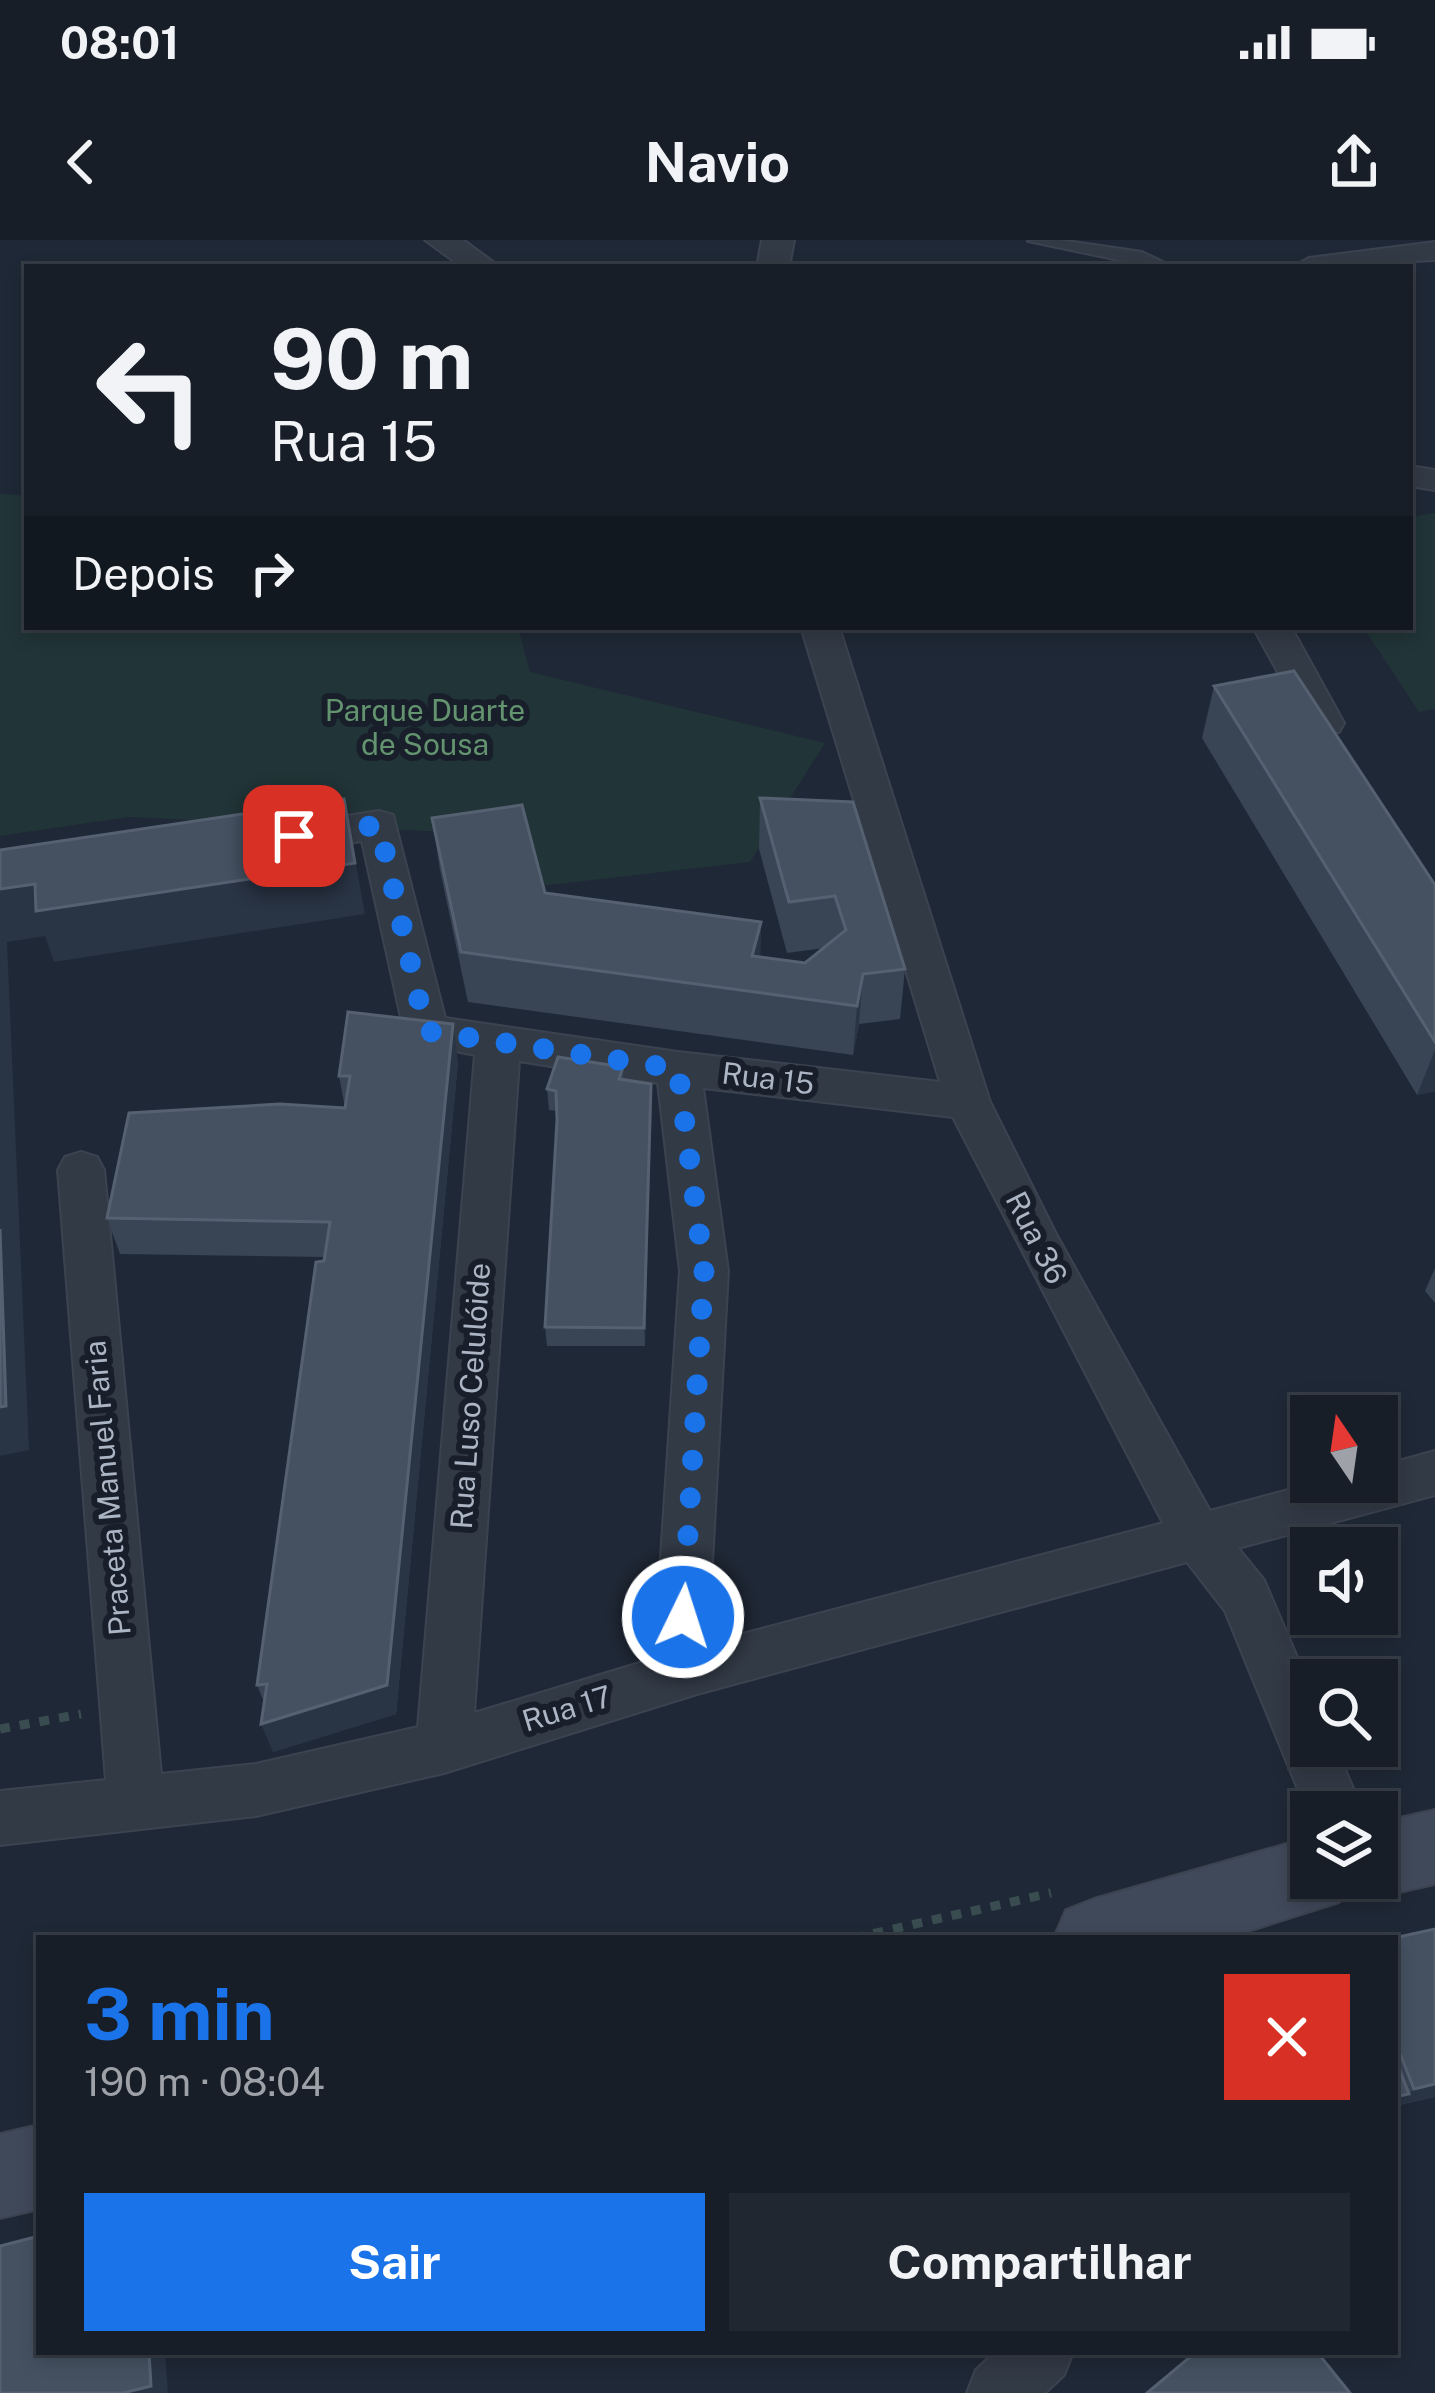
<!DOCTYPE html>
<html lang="pt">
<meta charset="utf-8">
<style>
:root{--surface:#171e28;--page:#202730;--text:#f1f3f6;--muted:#9ea2a8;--line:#363c45;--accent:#1a73e8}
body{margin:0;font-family:"Public Sans",sans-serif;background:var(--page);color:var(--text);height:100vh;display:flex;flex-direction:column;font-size:45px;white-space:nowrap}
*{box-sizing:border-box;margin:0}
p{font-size:39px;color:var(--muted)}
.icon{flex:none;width:66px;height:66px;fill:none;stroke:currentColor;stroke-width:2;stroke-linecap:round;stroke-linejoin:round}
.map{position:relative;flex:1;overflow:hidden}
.panel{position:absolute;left:36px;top:1695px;width:1362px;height:420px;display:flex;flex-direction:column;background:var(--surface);border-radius:0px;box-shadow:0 6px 18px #0003,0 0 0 3px var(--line)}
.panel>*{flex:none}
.banner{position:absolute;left:24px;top:24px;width:1389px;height:366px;border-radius:0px;box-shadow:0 6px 18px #0003,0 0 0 3px var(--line);background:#171e28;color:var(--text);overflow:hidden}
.needle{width:78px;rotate:347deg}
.fabs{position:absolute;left:1290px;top:1155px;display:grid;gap:24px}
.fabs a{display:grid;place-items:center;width:108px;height:108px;border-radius:0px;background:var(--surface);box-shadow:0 6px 18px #0003,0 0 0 3px var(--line);font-size:60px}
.pin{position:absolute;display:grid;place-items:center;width:102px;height:102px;color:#fff;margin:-51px;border-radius:24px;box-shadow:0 6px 18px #0006}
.me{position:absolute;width:132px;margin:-66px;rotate:4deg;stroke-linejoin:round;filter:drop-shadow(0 0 9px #0008)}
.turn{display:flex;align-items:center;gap:42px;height:252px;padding:0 48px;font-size:54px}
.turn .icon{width:156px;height:156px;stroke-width:2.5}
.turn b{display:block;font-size:84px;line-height:102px}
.then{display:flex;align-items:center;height:114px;padding:0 48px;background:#0003;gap:24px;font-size:45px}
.round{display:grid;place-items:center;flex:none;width:126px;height:126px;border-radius:0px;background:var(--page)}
.head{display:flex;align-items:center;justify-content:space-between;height:204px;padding:0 48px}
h1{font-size:72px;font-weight:700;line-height:90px;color:var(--accent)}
.cta{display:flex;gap:24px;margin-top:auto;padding:24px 48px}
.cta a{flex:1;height:138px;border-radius:0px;background:var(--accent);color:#fff;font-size:48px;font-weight:700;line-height:138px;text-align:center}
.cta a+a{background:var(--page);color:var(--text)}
.status{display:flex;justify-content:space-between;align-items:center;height:84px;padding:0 60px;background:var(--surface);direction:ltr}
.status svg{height:33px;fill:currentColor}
header{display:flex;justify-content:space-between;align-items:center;height:156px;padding:0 48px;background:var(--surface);font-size:54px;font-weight:700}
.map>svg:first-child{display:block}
</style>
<div class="status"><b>08:01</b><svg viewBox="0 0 49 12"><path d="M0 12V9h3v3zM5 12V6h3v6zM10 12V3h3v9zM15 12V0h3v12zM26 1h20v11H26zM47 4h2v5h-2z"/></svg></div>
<header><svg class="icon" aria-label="back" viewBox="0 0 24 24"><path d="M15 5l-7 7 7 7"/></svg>Navio<svg class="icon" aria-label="share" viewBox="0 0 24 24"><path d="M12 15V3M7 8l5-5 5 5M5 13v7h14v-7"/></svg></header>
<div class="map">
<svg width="1435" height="2153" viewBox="0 0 1435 2153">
<rect width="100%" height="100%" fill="#1f2836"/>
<!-- green -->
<path fill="#213437" d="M0,254L27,255V387H518L530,432L825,503L750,622L540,646L531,596L129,577L0,596Z
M1435,273V469L1419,472L1363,387H1410V277Z"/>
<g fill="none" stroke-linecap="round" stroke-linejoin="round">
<!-- lane casing -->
<g stroke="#3c4350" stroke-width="4">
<path id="lane" d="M1060,0L1142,12L1173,27H1152L1028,1Z"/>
</g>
<!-- street casing -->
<g stroke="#3c4350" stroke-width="4">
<path id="street" d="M425,0H463L500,27H462Z
M762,0H794L789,27H757Z
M1435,2V20L1293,27L1309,18Z
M1410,226L1435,230V250L1410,246Z
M801,387H839L990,862L1056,994L1210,1271L1318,1242H1377V1227L1435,1211V1255L1238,1308L1264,1340L1311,1450V1506H1335L1363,1572H1311V1581L1225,1371L1187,1322L697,1454L444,1533L256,1576L0,1605V1551L106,1540L58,930L65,917L81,912L97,917L104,930L161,1534L256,1524L418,1487L475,815L411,802L404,791L362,601L285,612L271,608L265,598L271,588L379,571L393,575L445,778L678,812L940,842ZM519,821L658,843L680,1031L657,1377L666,1415L474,1473ZM703,848L953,877L1163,1283L716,1401L709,1377L728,1031Z
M1253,387H1291L1344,483L1339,492H1311Z
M995,2112H1073L1064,2135L1045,2153H967L976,2130Z"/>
</g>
<!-- secondary casing -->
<g stroke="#3c4350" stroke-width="4">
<path id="secondary" d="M1435,1570V1644L1377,1657L1347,1641L1339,1662L1226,1698H1054L1066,1670L1094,1659L1311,1597V1638H1377V1583Z
M39,1885V1969L0,1978V1894Z"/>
</g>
<!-- path -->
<path stroke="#394d50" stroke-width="9" stroke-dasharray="10 10" stroke-linecap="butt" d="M0,1489L81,1474
M854,1698L1051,1653"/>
<!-- lane -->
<use href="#lane" fill="#323a46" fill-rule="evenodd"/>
<!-- street -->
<use href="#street" fill="#323a46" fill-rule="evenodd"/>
<!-- secondary -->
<use href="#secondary" fill="#40495a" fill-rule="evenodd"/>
</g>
<!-- wall -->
<path fill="#394455" d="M1214,446L1435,645V851L1417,855L1202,498Z
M760,558L905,729L900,779L859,784L853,815L468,762L440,630L432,578L545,653L761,682L760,717L805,723L824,708L787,713L759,609Z
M458,822L396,1474L273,1512L264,1462L257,1445L325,1017L120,1014L107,978L345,868L339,836Z
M623,827V840L651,844L645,1106H547L545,1087L557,871L549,870L547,849Z
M1435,1028V1063L1425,1051Z
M1435,1689V1857L1395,1866V1698Z"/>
<!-- shaded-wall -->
<path fill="#293444" d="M344,559L365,674L54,722L45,696L7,702L29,1210L0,1216V649Z
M761,682L760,733L752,716Z
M863,734L859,784L853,815L857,766Z
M453,784L458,822L396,1474L273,1512L261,1484Z
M1435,810V851L1417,855Z
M651,844L652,864L645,1106L644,1088Z
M1435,1844V1857L1398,1865L1414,1849Z
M1409,1854L1398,1865L1395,1866V1857Z
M149,2112H165L168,2153H123Z"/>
<!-- building -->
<path fill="#455161" stroke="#556071" stroke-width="3" d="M1294,431L1435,645V802L1214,446Z
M760,558L853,562L905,729L863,734L857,766L461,712L432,578L522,565L545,653L761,682L752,716L805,723L846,690L835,656L789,662Z
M344,559L355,623L36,671L35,644L0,649V610Z
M348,772L453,784L387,1445L261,1484L267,1444L257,1445L316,1022L324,1021L330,982L107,978L129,873L280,864L345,868L350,836H339Z
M558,817L623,827L619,839L651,844L644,1088L545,1087L557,880L556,851L547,849Z
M0,989L6,1166L0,1167Z
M1435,1689V1844L1414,1849L1395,1801L1394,1698Z
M1395,1818L1409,1854L1395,1857Z
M39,1996V2112H149L151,2146L123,2153H0V2006Z
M1196,2112H1317L1350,2153H1147Z"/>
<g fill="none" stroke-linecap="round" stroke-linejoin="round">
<!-- route -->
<path stroke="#1a73e8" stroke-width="21" stroke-dasharray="0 37.8" d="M294,596L379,585L426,791L678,829L704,1031L683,1377"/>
</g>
<g text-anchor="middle" stroke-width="12" stroke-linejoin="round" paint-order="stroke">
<!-- park labels -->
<g font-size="30" fill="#64946f" stroke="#181f2b">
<text x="425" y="481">Parque Duarte<tspan x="425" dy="34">de Sousa</tspan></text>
</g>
<!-- street labels -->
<g font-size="30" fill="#acb5c4" stroke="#181f2b">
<text transform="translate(768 839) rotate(7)" y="10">Rua 15</text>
<text transform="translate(1036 998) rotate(63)" y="10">Rua 36</text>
<text transform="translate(471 1156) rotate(-86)" y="10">Rua Luso Celulóide</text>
<text transform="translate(108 1248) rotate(-95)" y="10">Praceta Manuel Faria</text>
<text transform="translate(567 1469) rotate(-17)" y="10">Rua 17</text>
</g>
</g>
</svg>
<div class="fabs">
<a><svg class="needle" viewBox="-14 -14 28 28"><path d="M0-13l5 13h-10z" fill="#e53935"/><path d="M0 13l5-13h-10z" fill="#9ea2a8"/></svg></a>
<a><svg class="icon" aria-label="sound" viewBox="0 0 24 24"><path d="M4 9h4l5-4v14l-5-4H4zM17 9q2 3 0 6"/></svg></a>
<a><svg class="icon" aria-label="search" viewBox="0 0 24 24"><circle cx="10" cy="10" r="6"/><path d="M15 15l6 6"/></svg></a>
<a><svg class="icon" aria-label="layers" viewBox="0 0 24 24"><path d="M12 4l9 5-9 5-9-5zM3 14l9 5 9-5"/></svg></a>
</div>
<div class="pin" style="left:294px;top:596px;background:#d93025"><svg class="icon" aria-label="arrive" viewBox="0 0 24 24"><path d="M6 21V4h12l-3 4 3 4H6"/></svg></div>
<svg class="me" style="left:683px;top:1377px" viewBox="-20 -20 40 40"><circle r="17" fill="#1a73e8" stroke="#fff" stroke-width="3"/><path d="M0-11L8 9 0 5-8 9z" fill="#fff"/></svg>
<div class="banner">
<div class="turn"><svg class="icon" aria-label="left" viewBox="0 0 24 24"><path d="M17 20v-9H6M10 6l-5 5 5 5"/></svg><div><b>90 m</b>Rua 15</div></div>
<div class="then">Depois<svg class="icon" aria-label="right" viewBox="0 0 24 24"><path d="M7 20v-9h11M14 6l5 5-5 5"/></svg></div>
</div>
<section class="panel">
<div class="head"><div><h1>3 min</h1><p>190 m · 08:04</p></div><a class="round" style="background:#d93025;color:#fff"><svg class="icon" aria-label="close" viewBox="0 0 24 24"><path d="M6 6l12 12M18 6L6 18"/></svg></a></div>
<div class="cta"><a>Sair</a><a>Compartilhar</a></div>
</section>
</div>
